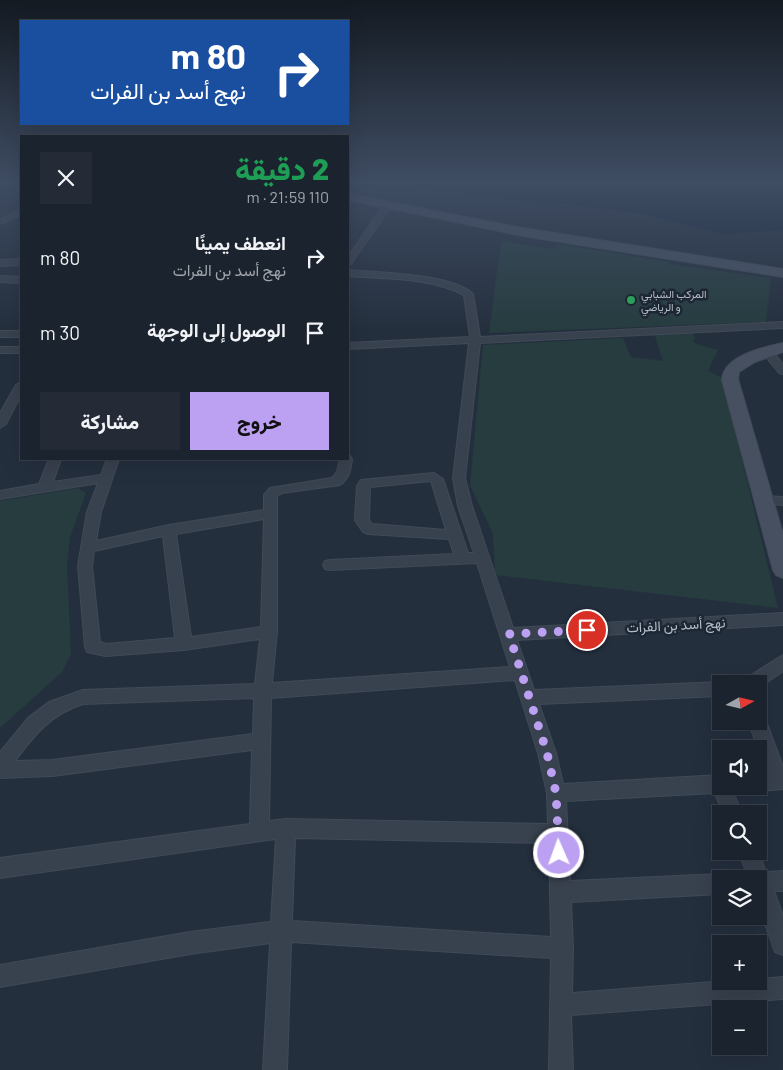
<!DOCTYPE html>
<html lang="ar">
<meta charset="utf-8">
<style>
:root{--surface:#1b232e;--page:#242b36;--text:#f1f3f6;--muted:#a0a4aa;--line:#39404a;--accent:#bca0f2}
body{margin:0;font-family:Barlow,Vazirmatn,sans-serif;background:var(--page);color:var(--text);direction:rtl;height:100vh;display:flex;flex-direction:column;font-size:19px;white-space:nowrap}
*{box-sizing:border-box;margin:0}
p{font-size:16px;color:var(--muted)}
.icon{flex:none;width:28px;height:28px;fill:none;stroke:currentColor;stroke-width:2;stroke-linecap:round;stroke-linejoin:round}
.map{position:relative;flex:1;overflow:hidden;direction:ltr}
.panel{position:absolute;left:20px;top:135px;width:329px;height:325px;display:flex;flex-direction:column;background:var(--surface);border-radius:0px;box-shadow:0 5px 20px #0002,0 0 0 1px var(--line);direction:rtl}
.panel>*{flex:none}
.top-card{position:absolute;left:20px;top:20px;width:329px;height:105px;border-radius:0px;box-shadow:0 5px 20px #0002,0 0 0 1px var(--line);direction:rtl;background:#1a4fa0;color:#fff;overflow:hidden}
.needle{width:32px;rotate:82deg}
.controls{position:absolute;left:712px;top:675px;display:grid;gap:10px}
.controls a{display:grid;place-items:center;width:55px;height:55px;border-radius:0px;background:var(--surface);box-shadow:0 5px 20px #0002,0 0 0 1px var(--line);font-size:25px}
.pin{position:absolute;display:grid;place-items:center;width:42px;height:42px;color:#fff;margin:-21px;border:2px solid #fff;border-radius:50%;box-shadow:0 1px 5px #0007}
.me{position:absolute;width:55px;margin:-28px;rotate:358deg;stroke-linejoin:round;filter:drop-shadow(0 0 4px #0008)}
.turn{display:flex;align-items:center;gap:18px;height:105px;padding:0 20px;font-size:22px}
.turn .icon{width:65px;height:65px;stroke-width:2.5}
.turn b{display:block;font-size:35px;line-height:42px}
.round{display:grid;place-items:center;flex:none;width:52px;height:52px;border-radius:0px;background:var(--page)}
.headline{display:flex;align-items:center;justify-content:space-between;height:85px;padding:0 20px}
h1{font-size:30px;font-weight:800;line-height:38px;color:#1e9e55}
.cta{display:flex;gap:10px;margin-top:auto;padding:10px 20px}
.cta a{flex:1;height:58px;border-radius:0px;background:var(--accent);color:#111;font-size:20px;font-weight:800;line-height:58px;text-align:center}
.cta a+a{background:var(--page);color:var(--text)}
ul{padding:0;list-style:none}
li{display:flex;align-items:center;gap:15px;height:75px;padding:0 20px}
li div{flex:1}
li b{display:block;font-size:19px}
li em{font-style:normal}
.map>svg:first-child{display:block}
</style>
<div class="map">
<svg width="783" height="1070" viewBox="0 0 783 1070">
<rect width="100%" height="100%" fill="#242f3e"/>
<!-- green -->
<path fill="#263c3f" d="M501,241L555,249L558,244L670,262V264L771,278L766,322L489,333Z
M692,332L695,339L692,341L696,344L718,350L708,371L722,378L778,608L495,575L493,534L470,485L483,345L623,338L631,357L663,361L654,333Z
M78,488L86,493L70,537L67,565L71,654L62,672L0,728V501Z"/>
<!-- water -->
<path fill="#17263c" d="M348,181H783V230L725,234L637,213L574,205L493,198L462,191L426,189L381,190L348,186Z"/>
<g fill="none" stroke-linecap="round" stroke-linejoin="round">
<!-- street casing -->
<g stroke="#414a57" stroke-width="2">
<path id="street" d="M385,203L392,205L351,264H348V257Z
M21,210V215L0,224V219Z
M21,259V265L0,266V260Z
M348,270C378,273 451,273 473,294L480,337L783,322V328L480,343L465,478L472,506L513,628L783,613V625L517,640L534,690L721,682L726,684H721V696L539,704L556,753L563,784L721,775V786H731L742,814H723L715,793L566,801L570,881L721,874L729,879H721V894L571,902L573,948L572,993L726,981H759V979L783,977V999L571,1015L573,1070H549L551,958L291,942L287,1070H263L270,943L190,954L0,987V965L190,932L271,922L276,839L0,878V858L250,824L252,750L52,776L0,778V752L29,717L49,702L83,690L255,684L260,639L184,650L106,656L87,652L85,647L78,566L87,512L98,483L0,499V491L39,484L49,459H61L53,482L101,475L107,459H119L101,512L96,541L169,525L264,510V495L270,488L332,478L337,472L340,459H348V455L350,456L352,459C351,470 349,479 340,485L282,493L277,496V632L272,683L510,667L477,563L330,570L325,569L323,565L325,561L330,560L454,554L449,539L368,534L363,532L355,520L357,486L361,480L434,473L443,479L468,553H474L458,506L453,478L469,343L348,349V343L470,337L464,295C429,277 386,279 348,276ZM431,481L446,530L372,524L369,520L370,487ZM264,519L261,627L191,637L176,534ZM163,536L175,638L106,644L100,642L92,566L94,551ZM515,680L538,753L547,793L548,824L286,819L269,821L271,698ZM254,698L253,734L52,760L15,761C34,735 51,714 83,704ZM295,838L549,843L551,937L292,921Z
M0,276L21,277V283L0,282Z
M0,331H21V337H0Z
M0,347H21V353H0Z
M768,350L772,351L783,364V374L779,373L763,353Z
M21,382V395L6,424L0,428V413L16,385Z
M763,496L783,497V505L758,503L756,500L758,497Z
M783,655V671L759,688V684H743L745,679Z
M759,714L763,716L766,721L783,767V789L759,791L752,786H759V773H767L748,721H759Z
M738,851H758L766,872L783,871V891H774L783,916V955L775,952L759,906V879H749Z"/>
</g>
<!-- secondary casing -->
<g stroke="#414a57" stroke-width="2">
<path id="secondary" d="M348,194L523,228L783,269V277L523,236L348,200Z
M783,343V352L755,362L739,372L738,379L783,534V578L776,575L773,570L722,380C723,356 764,347 783,343Z"/>
</g>
<!-- street -->
<use href="#street" fill="#38414e" fill-rule="evenodd"/>
<!-- secondary -->
<use href="#secondary" fill="#465061" fill-rule="evenodd"/>
</g>
<!-- sky -->
<linearGradient id="sky" x2="0" y2="1"><stop stop-color="#141a22"/><stop offset="0.55" stop-color="#3f4d63"/><stop offset="1" stop-color="#3f4d63" stop-opacity="0"/></linearGradient>
<rect width="783" height="331" fill="url(#sky)"/>
<g fill="none" stroke-linecap="round" stroke-linejoin="round">
<!-- route -->
<path stroke="#bca0f2" stroke-width="9" stroke-dasharray="0 16.2" d="M559,853L556,793L547,753L509,634L587,630"/>
</g>
<!-- markers -->
<circle fill="#2e9e5b" stroke="#1d2633" stroke-width="2" cx="631" cy="300" r="5"/>
<g text-anchor="middle" stroke-width="5" stroke-linejoin="round" paint-order="stroke">
<!-- far-poi labels -->
<g font-size="11" fill="#b4bcc9" stroke="#1d2633" text-anchor="start">
<text x="641" y="298">المركب الشبابي<tspan x="641" dy="13">و الرياضي</tspan></text>
</g>
<!-- street labels -->
<g font-size="14" fill="#b4bcc9" stroke="#1d2633">
<text transform="translate(676 625) rotate(-3)" y="5">نهج أسد بن الفرات</text>
</g>
</g>
</svg>
<div class="controls">
<a><svg class="needle" viewBox="-14 -14 28 28"><path d="M0-13l5 13h-10z" fill="#e53935"/><path d="M0 13l5-13h-10z" fill="#a0a4aa"/></svg></a>
<a><svg class="icon" aria-label="sound" viewBox="0 0 24 24"><path d="M4 9h4l5-4v14l-5-4H4zM17 9q2 3 0 6"/></svg></a>
<a><svg class="icon" aria-label="search" viewBox="0 0 24 24"><circle cx="10" cy="10" r="6"/><path d="M15 15l6 6"/></svg></a>
<a><svg class="icon" aria-label="layers" viewBox="0 0 24 24"><path d="M12 4l9 5-9 5-9-5zM3 14l9 5 9-5"/></svg></a>
<a>+</a>
<a>−</a>
</div>
<div class="pin" style="left:587px;top:630px;background:#d93025"><svg class="icon" aria-label="arrive" viewBox="0 0 24 24"><path d="M6 21V4h12l-3 4 3 4H6"/></svg></div>
<svg class="me" style="left:559px;top:853px" viewBox="-20 -20 40 40"><circle r="17" fill="#bca0f2" stroke="#fff" stroke-width="3"/><path d="M0-11L8 9 0 5-8 9z" fill="#fff"/></svg>
<div class="top-card">
<div class="turn"><svg class="icon" aria-label="right" viewBox="0 0 24 24"><path d="M7 20v-9h11M14 6l5 5-5 5"/></svg><div><b>80 m</b>نهج أسد بن الفرات</div></div>
</div>
<section class="panel">
<div class="headline"><div><h1>2 دقيقة</h1><p>110 m · 21:59</p></div><a class="round"><svg class="icon" aria-label="close" viewBox="0 0 24 24"><path d="M6 6l12 12M18 6L6 18"/></svg></a></div>
<ul>
<li><svg class="icon" aria-label="right" viewBox="0 0 24 24"><path d="M7 20v-9h11M14 6l5 5-5 5"/></svg><div><b>انعطف يمينًا</b><p>نهج أسد بن الفرات</p></div><em>80 m</em></li>
<li><svg class="icon" aria-label="arrive" viewBox="0 0 24 24"><path d="M6 21V4h12l-3 4 3 4H6"/></svg><div><b>الوصول إلى الوجهة</b></div><em>30 m</em></li>
</ul>
<div class="cta"><a>خروج</a><a>مشاركة</a></div>
</section>
</div>
